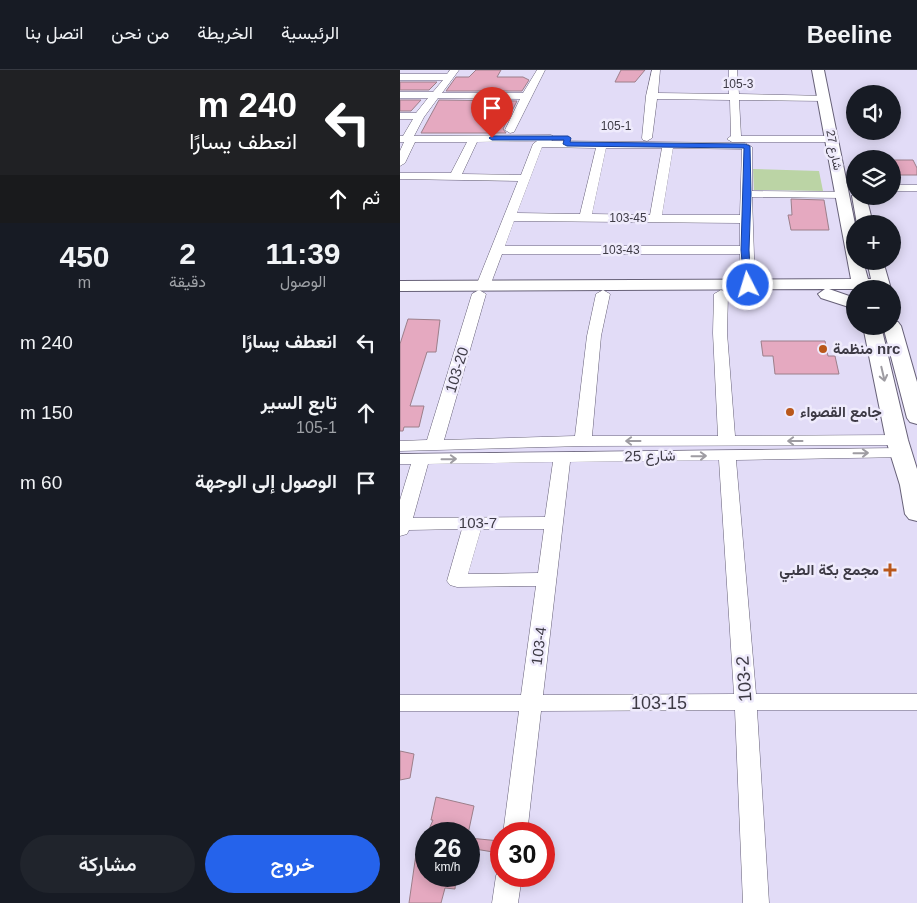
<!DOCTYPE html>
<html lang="ar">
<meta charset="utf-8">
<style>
:root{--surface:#171b24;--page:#20242c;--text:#f1f3f6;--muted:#9ea1a6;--line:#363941;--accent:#2563eb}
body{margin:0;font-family:Helvetica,Vazirmatn,sans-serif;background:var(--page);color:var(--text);direction:rtl;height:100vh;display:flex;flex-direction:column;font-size:19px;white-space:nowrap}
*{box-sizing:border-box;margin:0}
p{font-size:16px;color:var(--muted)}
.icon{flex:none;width:28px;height:28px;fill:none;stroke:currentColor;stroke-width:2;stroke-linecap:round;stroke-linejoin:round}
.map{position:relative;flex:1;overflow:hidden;direction:ltr}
.sheet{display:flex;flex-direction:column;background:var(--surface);width:400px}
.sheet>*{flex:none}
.hud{background:#202124;color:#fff;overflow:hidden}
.fabs{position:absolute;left:446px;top:15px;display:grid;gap:10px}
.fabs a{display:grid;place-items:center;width:55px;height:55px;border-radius:50%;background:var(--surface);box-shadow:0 2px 12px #0003;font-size:25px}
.speed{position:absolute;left:15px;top:752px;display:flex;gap:10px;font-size:25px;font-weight:700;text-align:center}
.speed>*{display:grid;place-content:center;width:65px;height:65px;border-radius:50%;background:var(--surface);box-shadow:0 2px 12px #0003;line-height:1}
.speed small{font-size:12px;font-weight:400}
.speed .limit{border:8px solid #d22;background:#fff;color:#111}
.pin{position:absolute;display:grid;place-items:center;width:42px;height:42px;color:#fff;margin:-51px -21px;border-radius:50% 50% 50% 0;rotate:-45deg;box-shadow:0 0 5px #0007}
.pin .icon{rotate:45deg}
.me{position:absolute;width:55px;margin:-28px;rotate:355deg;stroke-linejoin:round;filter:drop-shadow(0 0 4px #0008)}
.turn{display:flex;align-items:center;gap:18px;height:105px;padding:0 20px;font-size:22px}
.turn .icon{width:65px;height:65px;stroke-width:2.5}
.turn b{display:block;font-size:35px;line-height:42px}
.then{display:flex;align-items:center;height:48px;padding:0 20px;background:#0003;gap:10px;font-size:19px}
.eta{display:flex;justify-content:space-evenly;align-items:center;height:85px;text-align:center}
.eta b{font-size:30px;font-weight:600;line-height:35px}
.button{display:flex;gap:10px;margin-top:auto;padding:10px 20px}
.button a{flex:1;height:58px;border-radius:30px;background:var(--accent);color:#fff;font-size:20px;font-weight:600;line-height:58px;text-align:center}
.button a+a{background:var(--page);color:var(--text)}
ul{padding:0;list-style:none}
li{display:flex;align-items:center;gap:15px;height:70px;padding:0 20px}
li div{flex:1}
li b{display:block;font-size:19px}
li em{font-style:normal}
header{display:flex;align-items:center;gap:30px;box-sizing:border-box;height:70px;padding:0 25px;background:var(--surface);border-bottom:1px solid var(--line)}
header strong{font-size:24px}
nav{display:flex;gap:28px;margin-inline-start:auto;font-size:18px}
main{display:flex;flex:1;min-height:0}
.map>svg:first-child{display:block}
</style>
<header>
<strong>Beeline</strong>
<nav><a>الرئيسية</a><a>الخريطة</a><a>من نحن</a><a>اتصل بنا</a></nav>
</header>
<main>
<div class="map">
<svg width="517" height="833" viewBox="0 0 517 833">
<rect width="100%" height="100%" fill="#e2dcf7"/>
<!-- green -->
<path fill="#bbd4a5" d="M353,99L419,101L423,121L354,120Z"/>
<!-- building -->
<path fill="#e5a9c0" stroke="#9c7f8a" d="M76,0H101L97,7H123L129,10L122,21H46L56,7H69Z
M221,0H245L235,12H215Z
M0,12H37L29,20H0Z
M0,30H21L11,41H0Z
M39,30L117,31L103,59L106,63H21Z
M492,90H513L517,98V105H495L492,101Z
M391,129L424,130L429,160H391L388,145H392Z
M8,249L40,250L36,282H27L10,336H24L19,357H4L3,361H0V274Z
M361,271H425L428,286H435L439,304H375L373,286H363Z
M0,681L14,684L10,708L0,710Z
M36,727L74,736L68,764H27L33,750H31Z
M69,768L100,771L99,783L69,778Z
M16,784L26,786V806H56L55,819L45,818L41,833H9Z"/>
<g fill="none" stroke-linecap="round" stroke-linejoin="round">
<!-- minor casing -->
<g stroke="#676178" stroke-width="1">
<path id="minor" d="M50,0H59L42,23H123L137,0H145L114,62L110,63L105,60L120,29L38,28L24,47L14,66L151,65L156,68L151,71L345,73L352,77V121L443,122L449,125L443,128L352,127L355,215L353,218L348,219L341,215L340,184H102L90,216L83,220L78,219L76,216L118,111L0,109V103H51L67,72H15L5,93L0,96V81L4,72H0V66H3L13,49H0V43H16L28,28H0V22H33L43,10H0V4H47ZM137,71L133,74L121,105L62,104L77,72ZM142,77L196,78L180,144L117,143ZM206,78H262L250,145L192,144ZM273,78L342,79L340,145H262ZM114,151L340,153V176H105Z
M252,0H260L258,23L329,24V0H337L339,24L427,26V30L424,31L339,30L341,66H432L437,69L432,72H332L327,69L331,66L330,30L257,29L252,68L247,71L243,70L242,68L246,26Z
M492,115H517V121H492Z
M79,220L86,224L44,370L175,366L187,266L196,224L203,220L210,224L201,266L192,366H318L313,263L314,224L321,220L328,224L327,263L335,366L497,365L503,366L505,370L503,374L497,375L183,376L0,381V371L27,370L72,224Z
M501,378L507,379L509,383L507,387L336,390L356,624H517V640H357L369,833H343L335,640L141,641L127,764H103L119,641H0V625H121L136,516L57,517L50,515L47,511L62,459L9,460L7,464L0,466V430L11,394H0V384ZM319,390L334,624L143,625L170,392ZM153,392L145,447L13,448L28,394ZM81,459H144L138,503L68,504Z
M100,798L101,806H122L118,833H92L96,806Z"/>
</g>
<!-- major casing -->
<g stroke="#676178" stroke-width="2">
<path id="major" d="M412,0H424L455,154V191H463L468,209H471L467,191H483L491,219H455V221L454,219H429L455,228V239L421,228L418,224L425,219L0,221V211L451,209Z
M455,123V126H466L473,154H457L452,126Z
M492,251L498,252L501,256L517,312V354L510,352L507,348L483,256H492Z
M463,256H481L508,370L517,399V451L509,449L505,444L500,415L486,370Z"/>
</g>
<!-- minor -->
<use href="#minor" fill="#fff" fill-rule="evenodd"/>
<!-- major -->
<use href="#major" fill="#fff" fill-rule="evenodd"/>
</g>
<!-- one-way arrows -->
<defs><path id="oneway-shaft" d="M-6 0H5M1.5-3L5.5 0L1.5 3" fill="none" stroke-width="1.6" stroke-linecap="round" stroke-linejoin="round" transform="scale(1.25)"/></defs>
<g stroke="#9e9ca2">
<use href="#oneway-shaft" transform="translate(483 304) rotate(77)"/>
<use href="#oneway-shaft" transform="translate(233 371) rotate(-180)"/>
<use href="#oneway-shaft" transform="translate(395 371) rotate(180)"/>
<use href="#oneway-shaft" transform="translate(461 383) rotate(-1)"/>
<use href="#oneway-shaft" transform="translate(299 386) rotate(-1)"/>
<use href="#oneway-shaft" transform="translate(49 389) rotate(-1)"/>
</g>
<!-- route -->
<path fill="#2563eb" stroke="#184099" d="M168,66L171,68L170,72L345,74L350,76L351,124L349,180L351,217L344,215L341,180L344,78L167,76L163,74L164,70H92L89,68L92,66Z"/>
<!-- markers -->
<g fill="#b9571a" stroke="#efebfc" stroke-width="2">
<circle cx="423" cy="279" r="5"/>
<circle cx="390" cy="342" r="5"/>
<path d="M487.5 492.5h5v5h5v5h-5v5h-5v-5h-5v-5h5z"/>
</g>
<g text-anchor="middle" stroke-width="5" stroke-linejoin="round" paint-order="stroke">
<!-- far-street labels -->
<g font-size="12" fill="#3d3a45" stroke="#efebfc">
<text x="338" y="18">105-3</text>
<text x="216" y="60">105-1</text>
<text transform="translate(434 80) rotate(79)" y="4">شارع 27</text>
<text x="228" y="152">103-45</text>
<text x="221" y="184">103-43</text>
</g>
<!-- poi labels -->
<g font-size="15" font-weight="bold" fill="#3d3a45" stroke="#efebfc" text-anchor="start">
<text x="433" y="284">منظمة nrc</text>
<text x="400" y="347">جامع القصواء</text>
<text x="479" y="505" text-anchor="end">مجمع بكة الطبي</text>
</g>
<!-- street labels -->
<g font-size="15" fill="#3d3a45" stroke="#efebfc">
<text transform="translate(57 300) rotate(-73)" y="5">103-20</text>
<text transform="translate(250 386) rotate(-1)" y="5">شارع 25</text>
<text x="78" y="458">103-7</text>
<text transform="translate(139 576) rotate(-83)" y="5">103-4</text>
</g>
<!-- near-street labels -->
<g font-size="18" fill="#3d3a45" stroke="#efebfc">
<text transform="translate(344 609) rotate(-94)" y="6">103-2</text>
<text x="259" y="639">103-15</text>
</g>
</g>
</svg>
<div class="fabs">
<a><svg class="icon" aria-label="sound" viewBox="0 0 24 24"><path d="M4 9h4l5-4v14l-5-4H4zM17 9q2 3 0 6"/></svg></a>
<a><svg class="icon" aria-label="layers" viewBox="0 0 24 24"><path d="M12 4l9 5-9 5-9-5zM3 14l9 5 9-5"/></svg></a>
<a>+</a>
<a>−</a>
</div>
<div class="speed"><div>26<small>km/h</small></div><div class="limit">30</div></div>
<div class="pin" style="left:92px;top:68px;background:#d93025"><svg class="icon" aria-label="arrive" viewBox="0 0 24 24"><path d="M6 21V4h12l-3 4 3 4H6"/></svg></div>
<svg class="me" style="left:348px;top:215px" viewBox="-20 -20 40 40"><circle r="17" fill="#2563eb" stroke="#fff" stroke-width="3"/><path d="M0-11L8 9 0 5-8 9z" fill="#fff"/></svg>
</div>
<section class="sheet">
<div class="hud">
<div class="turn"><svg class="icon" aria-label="left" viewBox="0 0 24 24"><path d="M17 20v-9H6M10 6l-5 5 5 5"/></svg><div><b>240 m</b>انعطف يسارًا</div></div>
<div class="then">ثم<svg class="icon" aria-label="ahead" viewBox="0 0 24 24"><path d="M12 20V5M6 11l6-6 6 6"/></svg></div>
</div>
<div class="eta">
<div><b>11:39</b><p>الوصول</p></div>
<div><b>2</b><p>دقيقة</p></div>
<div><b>450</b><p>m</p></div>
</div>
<ul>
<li><svg class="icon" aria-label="left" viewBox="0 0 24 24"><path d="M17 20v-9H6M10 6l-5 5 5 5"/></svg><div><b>انعطف يسارًا</b></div><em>240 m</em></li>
<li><svg class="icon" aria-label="ahead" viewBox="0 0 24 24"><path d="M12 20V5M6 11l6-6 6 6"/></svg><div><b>تابع السير</b><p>105-1</p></div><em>150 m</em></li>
<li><svg class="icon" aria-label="arrive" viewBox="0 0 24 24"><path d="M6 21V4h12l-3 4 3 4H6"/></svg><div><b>الوصول إلى الوجهة</b></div><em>60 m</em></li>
</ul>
<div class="button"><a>خروج</a><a>مشاركة</a></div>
</section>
</main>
